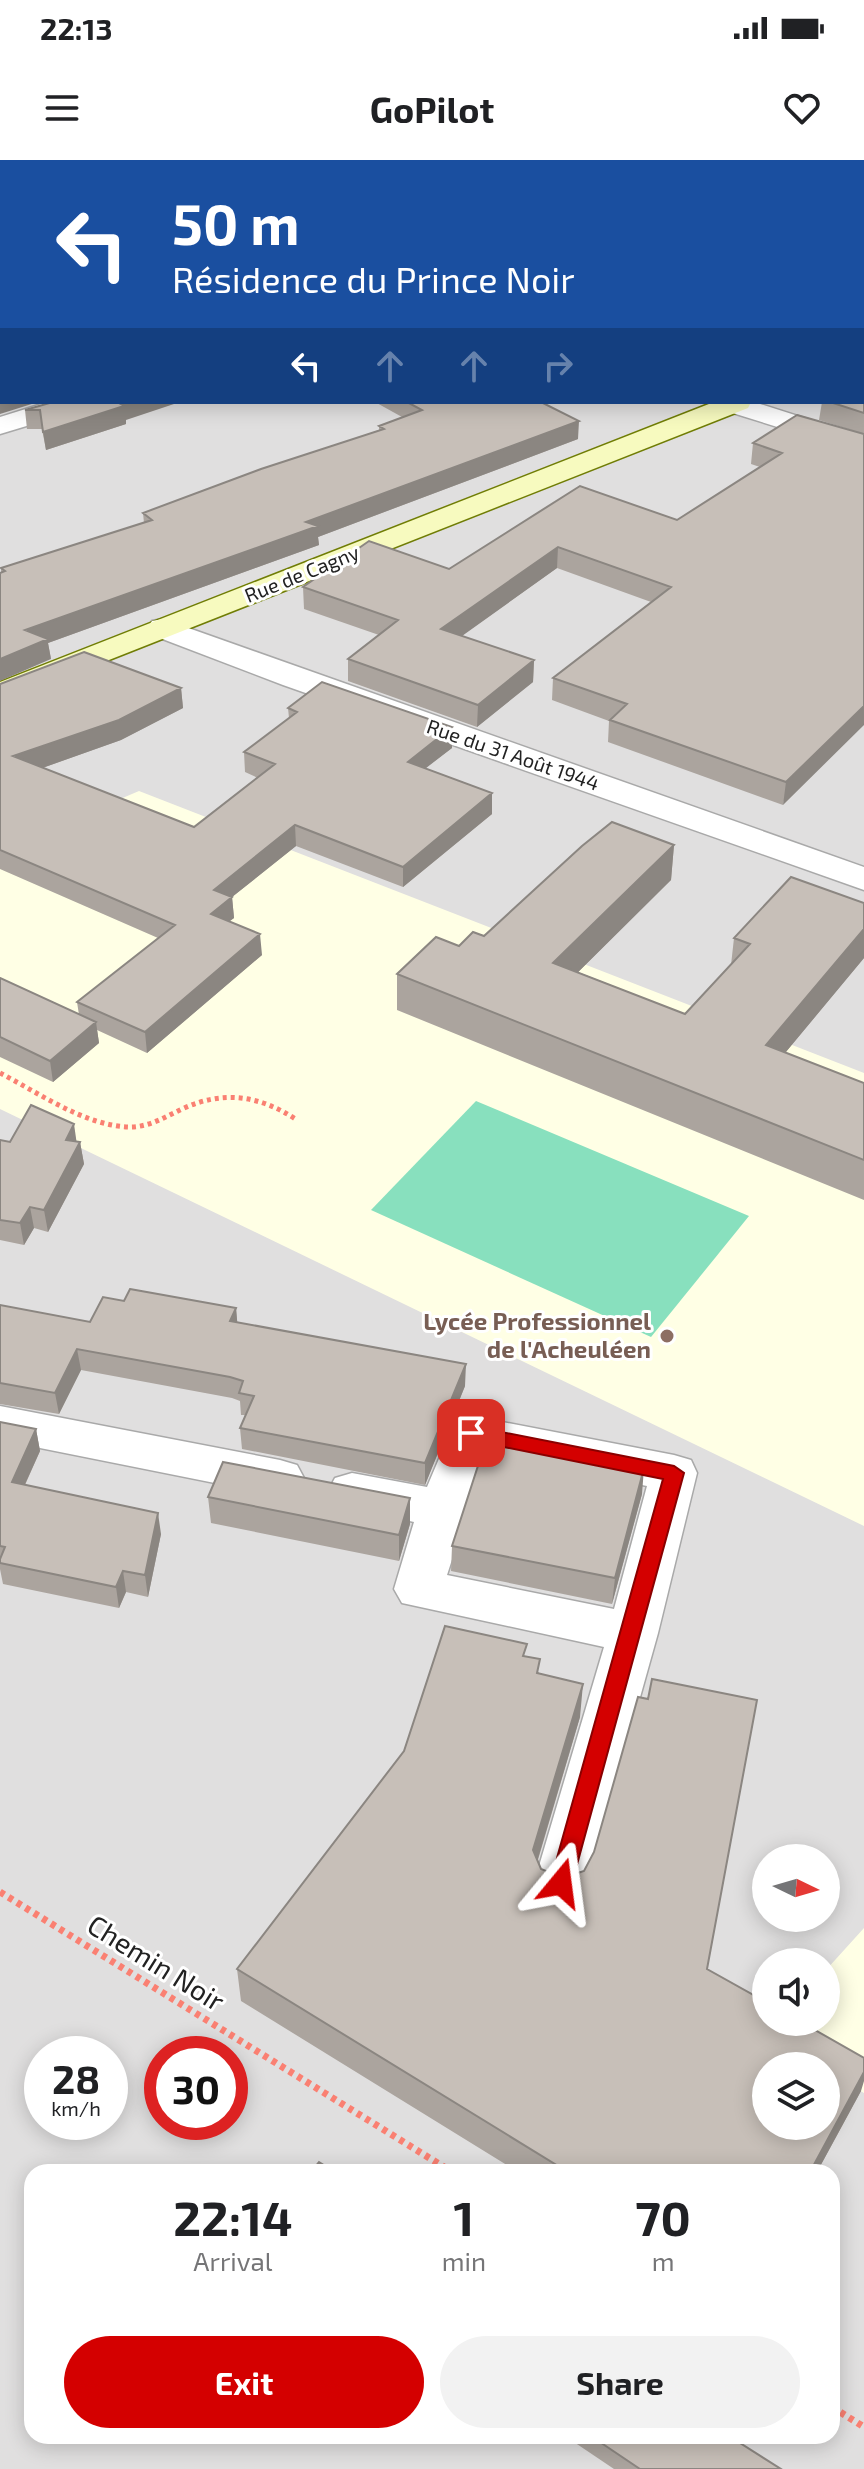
<!DOCTYPE html>
<meta charset="utf-8">
<style>
:root{--surface:#fff;--page:#f2f2f2;--text:#202124;--muted:#757577;--accent:#d40000}
body{margin:0;font-family:"Exo 2",sans-serif;background:var(--page);color:var(--text);height:100vh;display:flex;flex-direction:column;font-size:30px;white-space:nowrap}
*{box-sizing:border-box;margin:0}
p{font-size:26px;color:var(--muted)}
.icon{flex:none;width:44px;height:44px;fill:none;stroke:currentColor;stroke-width:2;stroke-linecap:round;stroke-linejoin:round}
.map{position:relative;flex:1;overflow:hidden}
.details{position:absolute;left:24px;top:2004px;width:816px;height:280px;display:flex;flex-direction:column;background:var(--surface);border-radius:24px;box-shadow:0 4px 20px #0003}
.details>*{flex:none}
.guide{position:absolute;left:0px;top:0px;width:864px;height:244px;box-shadow:0 4px 20px #0003;background:#1a4fa0;color:#fff;overflow:hidden}
.needle{width:52px;rotate:95deg}
.buttons{position:absolute;left:752px;top:1684px;display:grid;gap:16px}
.buttons a{display:grid;place-items:center;width:88px;height:88px;border-radius:50%;background:var(--surface);box-shadow:0 4px 20px #0003;font-size:40px}
.speed{position:absolute;left:24px;top:1876px;display:flex;gap:16px;font-size:40px;font-weight:700;text-align:center}
.speed>*{display:grid;place-content:center;width:104px;height:104px;border-radius:50%;background:var(--surface);box-shadow:0 4px 20px #0003;line-height:1}
.speed small{font-size:20px;font-weight:400}
.speed .limit{border:12px solid #d22;background:#fff;color:#111}
.pin{position:absolute;display:grid;place-items:center;width:68px;height:68px;color:#fff;margin:-34px;border-radius:16px;box-shadow:0 4px 12px #0006}
.me{position:absolute;width:88px;margin:-44px;rotate:16deg;stroke-linejoin:round;filter:drop-shadow(0 0 6px #0008)}
.turn{display:flex;align-items:center;gap:28px;height:168px;padding:0 40px;font-size:36px}
.turn .icon{width:104px;height:104px;stroke-width:2.5}
.turn b{display:block;font-size:56px;line-height:68px}
.lanes{display:flex;align-items:center;height:76px;padding:0 40px;background:#0003;justify-content:center;gap:40px;direction:ltr}
.lanes .off{opacity:.35}
.eta{display:flex;justify-content:space-evenly;align-items:center;height:136px;text-align:center}
.eta b{font-size:48px;font-weight:700;line-height:56px}
.cta{display:flex;gap:16px;margin-top:auto;padding:16px 40px}
.cta a{flex:1;height:92px;border-radius:48px;background:var(--accent);color:#fff;font-size:32px;font-weight:700;line-height:92px;text-align:center}
.cta a+a{background:var(--page);color:var(--text)}
.status{display:flex;justify-content:space-between;align-items:center;height:56px;padding:0 40px;background:var(--surface);direction:ltr}
.status svg{height:22px;fill:currentColor}
header{display:flex;justify-content:space-between;align-items:center;height:104px;padding:0 40px;background:var(--surface);font-size:36px;font-weight:700}
.map>svg:first-child{display:block}
</style>
<div class="status"><b>22:13</b><svg viewBox="0 0 49 12"><path d="M0 12V9h3v3zM5 12V6h3v6zM10 12V3h3v9zM15 12V0h3v12zM26 1h20v11H26zM47 4h2v5h-2z"/></svg></div>
<header><svg class="icon" aria-label="menu" viewBox="0 0 24 24"><path d="M4 6h16M4 12h16M4 18h16"/></svg>GoPilot<svg class="icon" aria-label="heart" viewBox="0 0 24 24"><path d="M12 20l-8-8c-3-5 5-10 8-4 3-6 11-1 8 4z"/></svg></header>
<div class="map">
<svg width="864" height="2309" viewBox="0 0 864 2309">
<rect width="100%" height="100%" fill="#f2efe9"/>
<!-- residential -->
<path fill="#e0dfdf" fill-rule="evenodd" d="M0,0H864V2309H0ZM2,2H862V242H2ZM766,1698H826V1758H766ZM766,1802H826V1862H766ZM42,1894H110V1962H42ZM162,1894H230V1962H162ZM766,1906H826V1966H766ZM32,2012H832V2276H32Z"/>
<!-- education -->
<path fill="#ffffe5" d="M139,631L864,913V1366L0,949V690Z
M864,1768V1933L826,1912V1906L780,1862H826V1810Z"/>
<!-- cemetery -->
<path fill="#aacbaf" d="M422,0H864V173L862,2Z"/>
<!-- pitch -->
<path fill="#88e0be" d="M476,941L749,1056L651,1177L371,1050Z"/>
<g fill="none" stroke-linecap="round" stroke-linejoin="round">
<!-- street casing -->
<g stroke="#a9a9a9" stroke-width="3">
<path id="street" d="M387,0H413L414,2H388Z
M48,242H89L86,248L0,274V257Z
M721,242H754L864,277V294L723,250Z
M163,459L864,707V730L283,525L152,475L147,468L152,461Z
M0,1246L280,1300L297,1305L304,1318L297,1331L280,1336L0,1280Z
M471,1256L674,1295L691,1300L697,1313L658,1473L588,1723L580,1740L561,1747L542,1740L534,1723L604,1487L402,1443L394,1429L414,1362L335,1344L328,1331L335,1318L352,1313L427,1327L455,1261ZM486,1294L647,1326L614,1449L447,1415Z"/>
</g>
<!-- secondary casing -->
<g stroke="#707d05" stroke-width="3">
<path id="secondary" d="M864,187V203L862,204V188Z
M714,242H751L748,248L0,543V522Z"/>
</g>
<!-- path-far2 -->
<path stroke="#fa8072" stroke-width="3" stroke-dasharray="2 2" stroke-linecap="butt" d="M468,0L473,2
M535,0L541,2
M629,2L632,0
M767,2L773,0"/>
<!-- path-far1 -->
<path stroke="#fa8072" stroke-width="5" stroke-dasharray="4 4" stroke-linecap="butt" d="M0,913C39,933 85,966 130,967C149,967 165,957 182,949C223,930 259,935 297,960"/>
<!-- path -->
<path stroke="#fa8072" stroke-width="7" stroke-dasharray="5 5" stroke-linecap="butt" d="M0,1732L452,2012
M832,2247L864,2267"/>
<!-- street -->
<use href="#street" fill="#fff" fill-rule="evenodd"/>
<!-- secondary -->
<use href="#secondary" fill="#f7fabf" fill-rule="evenodd"/>
</g>
<!-- wall -->
<path fill="#aba49e" d="M0,0L2,2V90H0Z
M864,212V274L819,260L822,242H862Z
M53,242L126,260V264L46,290L42,269H27L25,250Z
M375,242H541L578,279L318,377L319,385L48,483L51,499L1,413V408L144,363L143,353L379,270V266L402,257Z
M864,274L783,645L608,582L609,561L552,540L553,518L651,442L557,408L461,476L534,500L533,522L477,567L348,521V499L379,475L304,449L303,427L449,409L677,360L760,307L751,304L753,283Z
M0,524L181,528L183,548L121,580L42,608L194,667L258,618L245,612L244,592L289,558L288,548L452,588L425,608L492,633V654L403,727L296,686L232,737L234,758L229,761L262,795L147,893L97,870L99,883L53,922L0,897V818L79,855L77,842L158,778L0,709Z
M674,685L671,720L578,812L685,854L731,805L734,778L864,798L785,893L864,923V1040L397,850V814L484,776Z
M0,980L10,982H80L84,1004L48,1072L34,1068L24,1085L0,1080Z
M124,1141L236,1148L237,1162L465,1226L425,1325L242,1289L240,1268L245,1255H241L240,1241L232,1238L81,1210L59,1254L0,1244V1145L90,1162Z
M0,1262L36,1269L40,1291L25,1325L161,1374L148,1437L126,1432L119,1448L3,1424L0,1409Z
M642,1334L612,1444L451,1411L452,1386Z
M208,1337L410,1364L399,1401L211,1363Z
M527,1497L539,1513L580,1557L538,1700L541,1709L708,1810L861,1931L817,2012H518L241,1841L237,1809L404,1591Z
M565,2276H729L781,2309H614Z"/>
<!-- shaded-wall -->
<path fill="#8b8681" d="M2,234V242H38L0,254V235Z
M121,242H180L126,260V264L46,290L43,272Z
M579,261L578,279L318,377L319,385L48,483L51,499L0,521V499L25,470L306,362Z
M558,387L557,408L441,491V469Z
M534,500L533,522L477,567L478,545Z
M181,528L183,548L121,580L17,617L13,596Z
M864,546V565L783,645L786,622Z
M452,567V588L408,622V602Z
M492,633V654L403,727V707Z
M295,665L296,686L232,737L234,758L213,774L211,754L214,730Z
M674,685L671,720L551,839L553,803Z
M864,769V798L761,922L766,885Z
M260,774L262,795L147,893L145,872Z
M96,862L99,883L53,922L50,901Z
M74,964L77,985L66,980Z
M80,982L84,1004L48,1072L44,1050Z
M30,1047L34,1068L24,1085L20,1063Z
M236,1148L238,1170L230,1161Z
M77,1189L81,1210L59,1254L55,1233Z
M466,1204L465,1226L425,1325V1303Z
M36,1269L40,1291L16,1344L12,1322Z
M644,1308L642,1334L612,1444L615,1418Z
M410,1338V1364L399,1401V1375Z
M158,1353L161,1374L148,1437L145,1415Z
M123,1411L126,1432L119,1448L116,1427Z
M583,1524L580,1557L531,1722L533,1690Z
M864,1912V1921L861,1931L817,2012H810Z"/>
<!-- building -->
<path fill="#c7bfb8" stroke="#8b8681" stroke-width="2" fill-rule="evenodd" d="M0,0H348L352,2H2V36L0,24Z
M2,40V73H0V41Z
M2,141V234L0,235V142Z
M864,212V253L830,242H862V214Z
M53,242H121L119,243L124,246L43,272L40,250H25Z
M407,242H541L579,261L306,362L318,366L25,470L48,479L0,499V413L5,411L1,408L152,360L143,353L261,309L384,269L379,266L422,250Z
M797,255L864,274V546L786,622L610,560L627,544L553,518L671,427L558,387L441,469L534,500L478,545L348,499L398,460L303,427L369,381L449,409L580,326L677,360L782,293L753,283Z
M84,492L181,528L119,560L13,596L194,667L275,604L244,592L297,552L288,548L322,522L452,567L408,602L492,633L403,707L295,665L214,730L232,737L211,754L260,774L145,872L77,842L175,765L0,690V524Z
M612,662L674,685L553,803L685,854L750,784L734,778L791,717L864,743V769L766,885L864,923V1000L397,814L436,777L459,786L473,772L484,776L582,686Z
M0,818L96,862L50,901L0,877Z
M31,945L74,964L66,980L80,982L44,1050L30,1047L20,1063L0,1060V980L10,982Z
M130,1129L236,1148L230,1161L466,1204L425,1303L240,1268L254,1236L239,1233L243,1221L230,1217L77,1189L55,1233L0,1223V1145L90,1162L103,1137L124,1141Z
M0,1262L36,1269L12,1322L158,1353L145,1415L123,1411L116,1427L0,1403V1399L5,1387L0,1386Z
M487,1278L644,1308L615,1418L452,1386Z
M223,1302L410,1338L399,1375L208,1337Z
M445,1466L527,1484L523,1496L540,1499L537,1513L583,1524L533,1690L541,1709L563,1718L584,1711L594,1692L638,1537L648,1539L652,1519L757,1540L707,1809L766,1842V1862H801L864,1898V1912L810,2012H568L237,1809L404,1591ZM766,1906H826V1966H766Z
M319,2002L335,2012H311Z
M591,2276H729L781,2309H640Z"/>
<!-- route -->
<path fill="#d40000" stroke="#8a0000" stroke-width="2" d="M471,1266L674,1306L684,1313L572,1723L569,1730L561,1733L553,1730L550,1723L663,1319L464,1279L461,1273Z"/>
<!-- markers -->
<circle fill="#8d6e63" stroke="#fff" stroke-width="3" cx="667" cy="1176" r="8"/>
<g text-anchor="middle" stroke-width="6" stroke-linejoin="round" paint-order="stroke">
<!-- far-street labels -->
<g font-size="20" fill="#222" stroke="#fff">
<text transform="translate(302 414) rotate(-22)" y="7">Rue de Cagny</text>
<text transform="translate(513 595) rotate(19)" y="7">Rue du 31 Août 1944</text>
</g>
<!-- education labels -->
<g font-size="24" font-weight="bold" fill="#785e54" stroke="#fff" text-anchor="end">
<text x="651" y="1170">Lycée Professionnel<tspan x="651" dy="28">de l'Acheuléen</tspan></text>
</g>
<!-- near-street labels -->
<g font-size="28" fill="#222" stroke="#fff">
<text transform="translate(156 1803) rotate(32)" y="10">Chemin Noir</text>
</g>
</g>
</svg>
<div class="buttons">
<a><svg class="needle" viewBox="-14 -14 28 28"><path d="M0-13l5 13h-10z" fill="#e53935"/><path d="M0 13l5-13h-10z" fill="#757577"/></svg></a>
<a><svg class="icon" aria-label="sound" viewBox="0 0 24 24"><path d="M4 9h4l5-4v14l-5-4H4zM17 9q2 3 0 6"/></svg></a>
<a><svg class="icon" aria-label="layers" viewBox="0 0 24 24"><path d="M12 4l9 5-9 5-9-5zM3 14l9 5 9-5"/></svg></a>
</div>
<div class="speed"><div>28<small>km/h</small></div><div class="limit">30</div></div>
<div class="pin" style="left:471px;top:1273px;background:#d93025"><svg class="icon" aria-label="arrive" viewBox="0 0 24 24"><path d="M6 21V4h12l-3 4 3 4H6"/></svg></div>
<svg class="me" style="left:561px;top:1723px" viewBox="-20 -20 40 40"><path d="M0-17L14 15 0 8-14 15z" fill="#d40000" stroke="#fff" stroke-width="4"/></svg>
<div class="guide">
<div class="turn"><svg class="icon" aria-label="left" viewBox="0 0 24 24"><path d="M17 20v-9H6M10 6l-5 5 5 5"/></svg><div><b>50 m</b>Résidence du Prince Noir</div></div>
<div class="lanes"><svg class="icon" aria-label="left" viewBox="0 0 24 24"><path d="M17 20v-9H6M10 6l-5 5 5 5"/></svg><svg class="icon off" aria-label="ahead" viewBox="0 0 24 24"><path d="M12 20V5M6 11l6-6 6 6"/></svg><svg class="icon off" aria-label="ahead" viewBox="0 0 24 24"><path d="M12 20V5M6 11l6-6 6 6"/></svg><svg class="icon off" aria-label="right" viewBox="0 0 24 24"><path d="M7 20v-9h11M14 6l5 5-5 5"/></svg></div>
</div>
<section class="details">
<div class="eta">
<div><b>22:14</b><p>Arrival</p></div>
<div><b>1</b><p>min</p></div>
<div><b>70</b><p>m</p></div>
</div>
<div class="cta"><a>Exit</a><a>Share</a></div>
</section>
</div>
